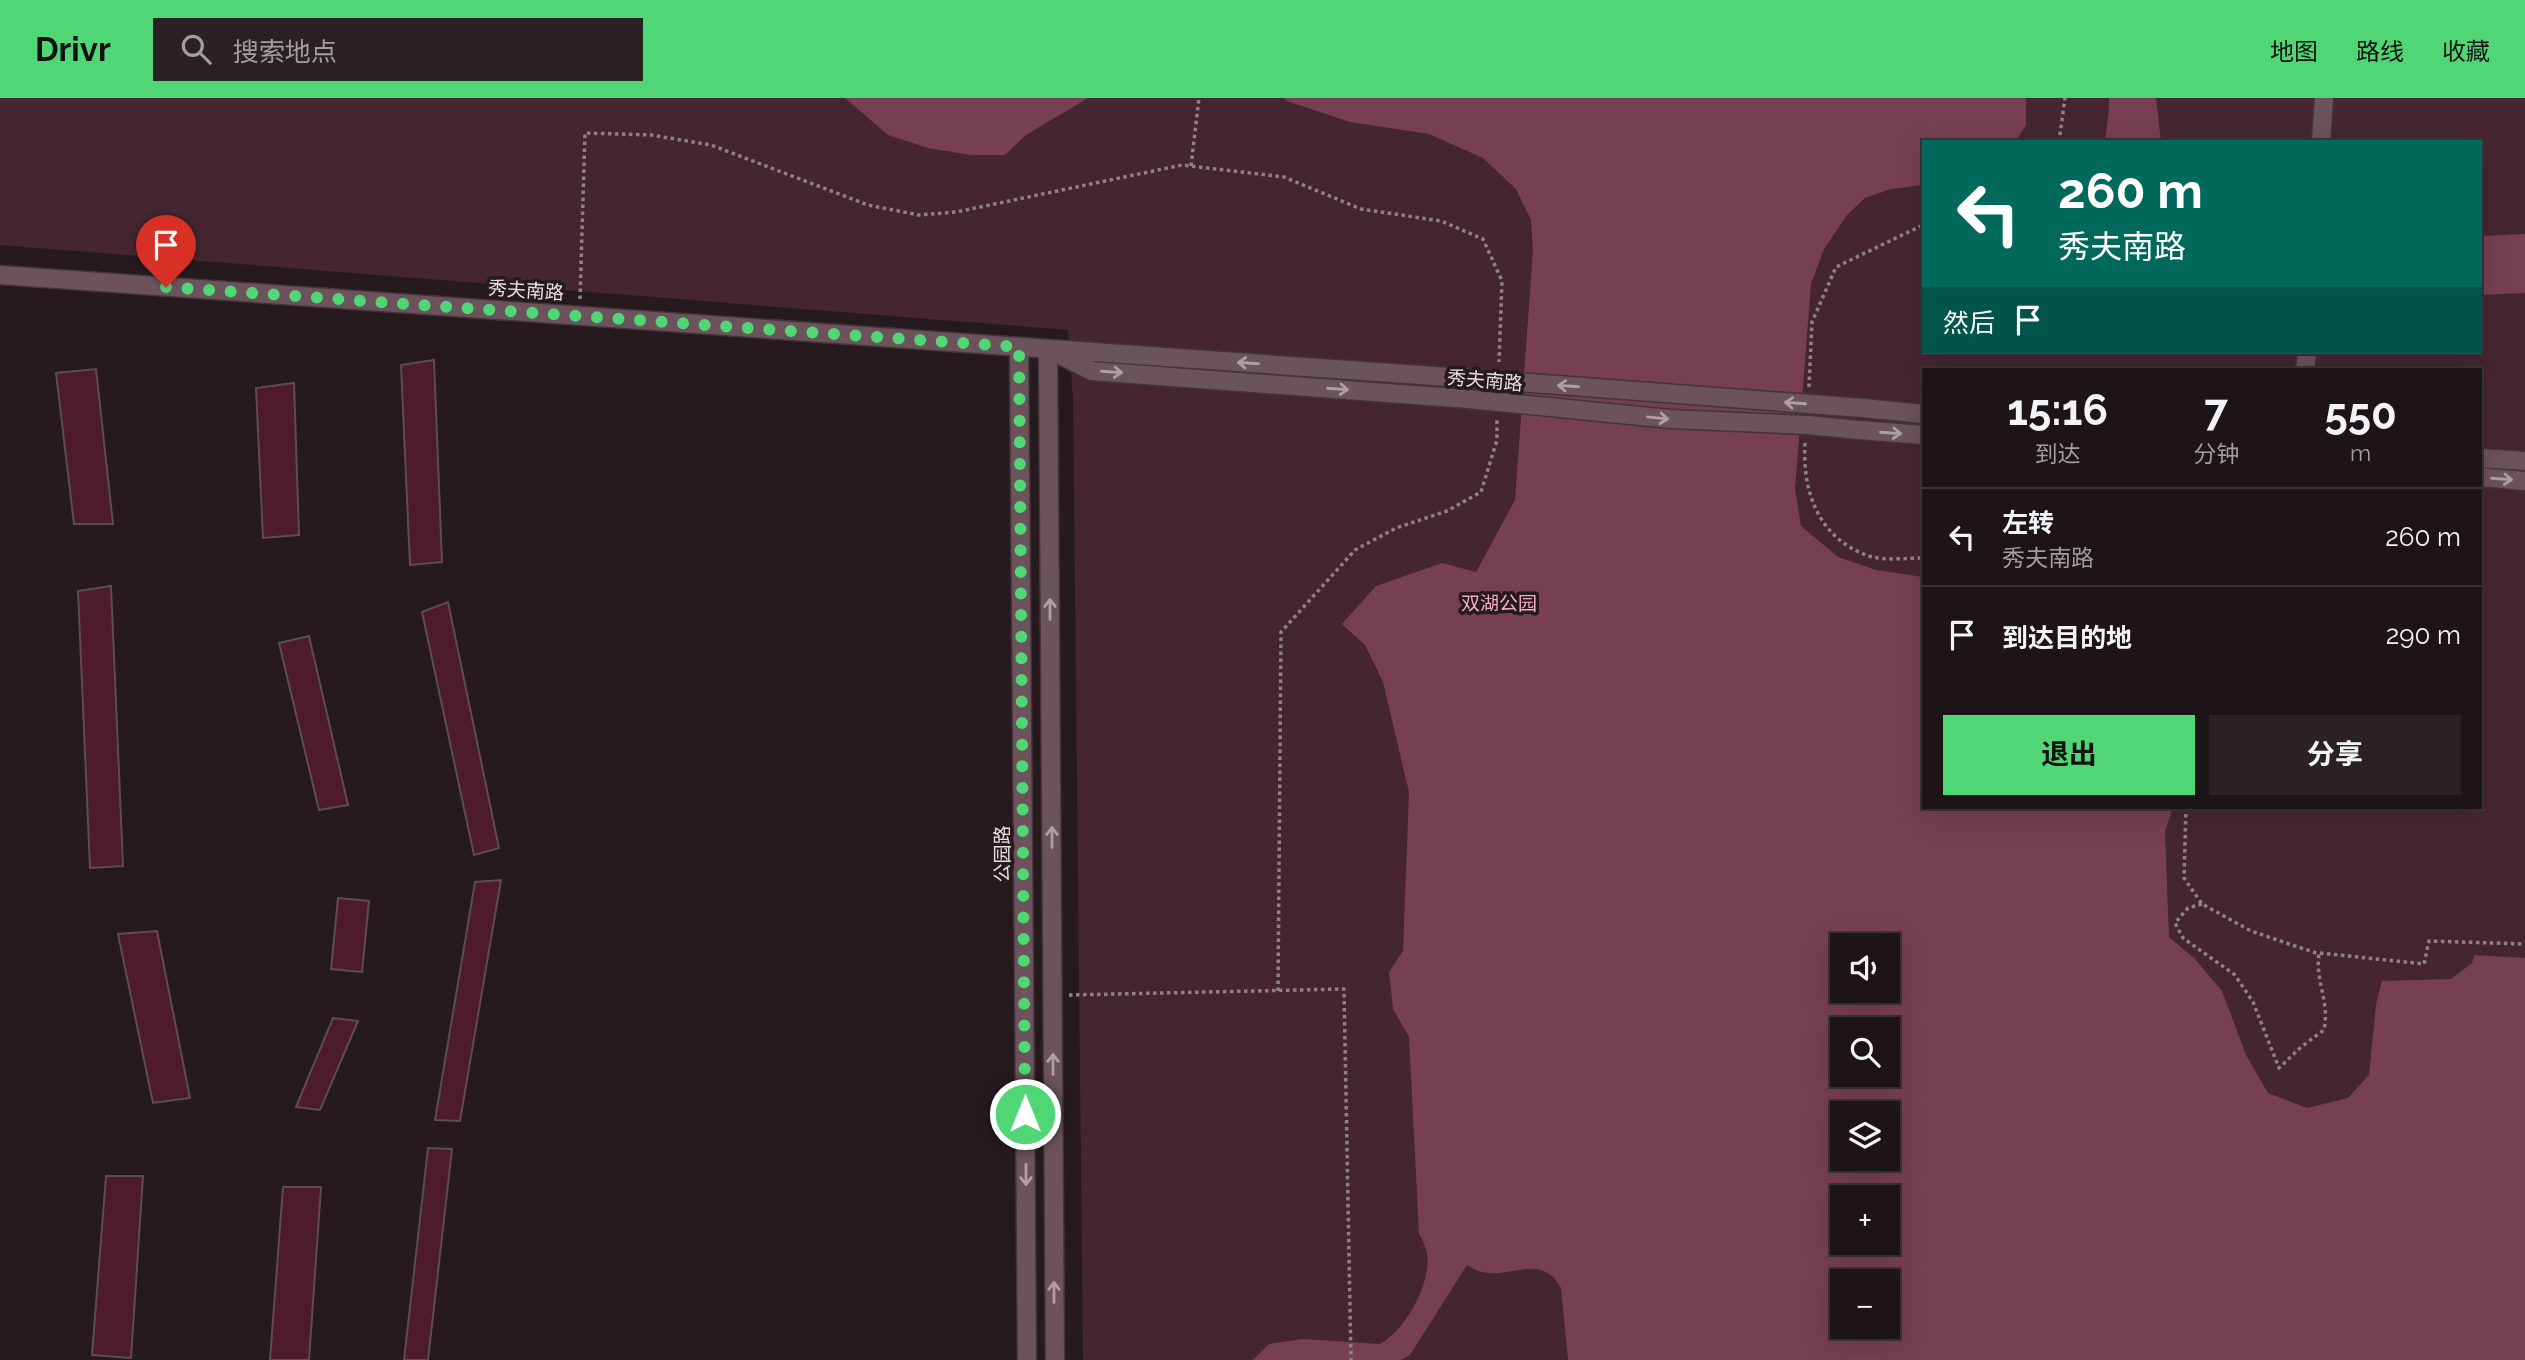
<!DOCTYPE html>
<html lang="zh">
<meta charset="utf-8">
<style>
:root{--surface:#1c1416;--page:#292123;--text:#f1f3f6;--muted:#a09ea1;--line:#3a3335;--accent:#50d674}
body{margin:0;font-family:Raleway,"Noto Sans SC",sans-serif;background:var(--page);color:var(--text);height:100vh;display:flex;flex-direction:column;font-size:26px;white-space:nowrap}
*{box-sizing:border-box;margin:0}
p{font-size:23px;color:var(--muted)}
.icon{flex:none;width:38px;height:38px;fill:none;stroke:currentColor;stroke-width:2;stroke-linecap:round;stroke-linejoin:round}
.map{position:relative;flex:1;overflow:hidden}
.sheet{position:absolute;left:1922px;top:270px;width:560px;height:441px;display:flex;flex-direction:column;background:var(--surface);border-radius:0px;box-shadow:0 7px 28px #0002,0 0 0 2px var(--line)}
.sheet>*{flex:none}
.hud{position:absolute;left:1922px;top:42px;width:560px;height:214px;border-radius:0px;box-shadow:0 7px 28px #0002,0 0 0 2px var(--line);background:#00695c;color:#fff;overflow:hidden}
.fabs{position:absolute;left:1830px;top:835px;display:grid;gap:14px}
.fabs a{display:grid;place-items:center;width:70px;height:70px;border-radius:0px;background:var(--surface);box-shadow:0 7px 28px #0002,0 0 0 2px var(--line);font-size:35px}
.pin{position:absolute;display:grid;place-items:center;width:60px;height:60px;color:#fff;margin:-72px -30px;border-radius:50% 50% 50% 0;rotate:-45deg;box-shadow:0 0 7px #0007}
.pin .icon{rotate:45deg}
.me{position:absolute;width:77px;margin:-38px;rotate:0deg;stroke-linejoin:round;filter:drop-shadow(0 0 5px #0008)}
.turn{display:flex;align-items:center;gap:24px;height:147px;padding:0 21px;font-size:32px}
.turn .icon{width:91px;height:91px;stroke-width:2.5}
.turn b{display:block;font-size:49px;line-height:60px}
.then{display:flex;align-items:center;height:66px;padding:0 21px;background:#0003;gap:14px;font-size:26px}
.eta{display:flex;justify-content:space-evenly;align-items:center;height:119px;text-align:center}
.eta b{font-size:42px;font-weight:700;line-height:49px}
.button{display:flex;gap:14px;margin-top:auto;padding:14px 21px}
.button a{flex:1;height:80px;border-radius:0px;background:var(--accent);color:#111;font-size:28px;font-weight:700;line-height:80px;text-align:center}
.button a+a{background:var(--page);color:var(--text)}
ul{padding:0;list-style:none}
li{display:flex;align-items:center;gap:21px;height:98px;padding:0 21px;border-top:2px solid var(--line)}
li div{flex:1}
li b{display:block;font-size:26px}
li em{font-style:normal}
header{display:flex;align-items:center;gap:42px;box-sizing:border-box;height:98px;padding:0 35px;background:var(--accent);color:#111}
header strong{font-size:33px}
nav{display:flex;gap:38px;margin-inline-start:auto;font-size:24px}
.search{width:490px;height:63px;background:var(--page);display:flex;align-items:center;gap:18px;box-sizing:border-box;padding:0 24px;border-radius:0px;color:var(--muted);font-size:26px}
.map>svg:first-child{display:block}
</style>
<header>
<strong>Drivr</strong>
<div class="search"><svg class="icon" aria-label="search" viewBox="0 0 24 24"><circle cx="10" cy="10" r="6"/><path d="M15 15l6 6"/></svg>搜索地点</div>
<nav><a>地图</a><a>路线</a><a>收藏</a></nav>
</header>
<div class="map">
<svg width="2525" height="1262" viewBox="0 0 2525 1262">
<rect width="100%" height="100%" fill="#261a1e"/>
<!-- green -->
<path fill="#452630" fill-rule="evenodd" d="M0,0H2525V1262H1083L1073,301L1068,232L0,147ZM1923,44H2480V254H1923ZM1923,271H2480V709H1923ZM1843,847H1888V892H1843ZM1843,931H1888V976H1843ZM1843,1015H1888V1060H1843ZM1843,1099H1888V1144H1843ZM1843,1183H1888V1228H1843Z"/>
<!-- water -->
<path fill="#773f52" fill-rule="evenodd" d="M845,0H1088L1026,37L1005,57H971L928,50L888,37Z
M1284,0H2026V27L2015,44H1923V87L1891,91L1865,100L1847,117L1824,151L1811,186L1795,391L1801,428L1838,459L1876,472L1923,479V709H2173L2165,734L2169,839L2195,861L2222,893L2246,957L2268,995L2307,1010L2348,1000L2369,977L2376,907L2382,883L2451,881L2472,865L2474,857L2525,860V1262H1568L1561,1190C1541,1154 1510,1181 1482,1174C1477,1173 1471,1169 1467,1167L1410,1257L1400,1262H1253L1269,1246L1303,1241L1380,1246C1405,1233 1432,1184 1427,1156C1426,1149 1422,1141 1419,1135L1409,939L1393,911L1389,874L1403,853L1409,694L1383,584L1365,547L1342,526L1376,488L1442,465L1476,474L1515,402L1533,153L1531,122L1516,91L1483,60L1429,36L1350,24L1287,3ZM1843,847H1888V892H1843ZM1843,931H1888V976H1843ZM1843,1015H1888V1060H1843ZM1843,1099H1888V1144H1843ZM1843,1183H1888V1228H1843Z
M2109,0H2156L2161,44H2105L2109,11Z
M2525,136V195L2480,197V138Z"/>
<!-- building -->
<path fill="#4e1a2e" stroke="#5c4d51" stroke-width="2" d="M434,262L442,464L410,467L401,267Z
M96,271L113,426H74L56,275Z
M294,285L299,437L263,440L256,290Z
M111,488L123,768L90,770L78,493Z
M448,504L499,750L474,757L422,514Z
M309,538L348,707L319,712L279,545Z
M501,782L460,1023L435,1022L475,784Z
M338,800L369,803L362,874L331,871Z
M157,833L190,1000L153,1005L118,836Z
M333,920L358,923L320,1012L296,1009Z
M428,1050L452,1051L428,1262H404Z
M106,1078H143L131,1260L92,1257Z
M283,1089H321L309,1262H270Z"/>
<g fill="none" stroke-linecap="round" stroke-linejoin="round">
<!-- minor casing -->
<g stroke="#413539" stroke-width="21">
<path id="minor" d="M2321,44L2324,0
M0,177L1463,280
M1019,249L1027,1262
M1048,251L1055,1262
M1058,256L1092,273L1468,301
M2305,271L2307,254
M1863,310L1923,316
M1859,332L1923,337
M2480,360L2525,363
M2480,379L2525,383"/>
</g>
<!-- path -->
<path stroke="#8d8285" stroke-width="3.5" stroke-dasharray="3.5 3.5" stroke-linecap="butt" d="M2059,44L2065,0
M1191,68L1199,0
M580,201L585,35L651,37L711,47L868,107L919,117L956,114L1182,67L1284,79L1361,111L1441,123L1483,141L1502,183L1499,264
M1809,289L1812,224L1836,169L1923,127
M1805,345C1802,394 1819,441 1869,458C1884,463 1907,460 1923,460
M2186,709L2184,780L2202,806L2251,833L2319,856C2315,884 2330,903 2324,932L2301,949L2279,970L2253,904L2235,877L2183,840L2175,825L2188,810L2202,806
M2320,855L2424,866L2429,843L2525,846
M1278,893L1281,534L1355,452L1396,430L1447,413L1481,394L1497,342V321
M1069,897L1344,891L1351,1262"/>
<!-- minor -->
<use href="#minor" stroke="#6c525a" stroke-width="18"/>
<!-- minor-bridge casing -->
<g stroke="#413539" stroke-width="21" stroke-linecap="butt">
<path id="minor-bridge" d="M1463,280L1863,310
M1468,301L1670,321L1807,327L1859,332"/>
</g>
<!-- minor-bridge -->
<use href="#minor-bridge" stroke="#6c525a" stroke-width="18"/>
</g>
<!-- one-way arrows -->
<defs><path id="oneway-shaft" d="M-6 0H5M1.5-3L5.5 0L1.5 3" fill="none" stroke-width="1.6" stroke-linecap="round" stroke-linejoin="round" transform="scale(1.75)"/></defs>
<g stroke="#b09ea4">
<use href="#oneway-shaft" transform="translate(1248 265) rotate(-176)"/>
<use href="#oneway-shaft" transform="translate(1112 274) rotate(4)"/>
<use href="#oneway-shaft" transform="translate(1568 288) rotate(-176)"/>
<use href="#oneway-shaft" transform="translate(1338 291) rotate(4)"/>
<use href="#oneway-shaft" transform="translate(1795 305) rotate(-176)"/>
<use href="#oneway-shaft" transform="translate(1658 320) rotate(6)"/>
<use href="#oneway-shaft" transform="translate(1891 335) rotate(4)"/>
<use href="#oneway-shaft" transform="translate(2502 381) rotate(4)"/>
<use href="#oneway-shaft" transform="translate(1050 511) rotate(-90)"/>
<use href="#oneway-shaft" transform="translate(1052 739) rotate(-90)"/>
<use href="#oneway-shaft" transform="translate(1053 966) rotate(-90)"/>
<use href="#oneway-shaft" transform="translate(1026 1077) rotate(90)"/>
<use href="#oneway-shaft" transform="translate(1054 1194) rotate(-90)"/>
</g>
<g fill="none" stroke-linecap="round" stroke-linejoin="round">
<!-- route -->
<path stroke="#50d674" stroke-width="12" stroke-dasharray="0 21.6" d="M166,189L1019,249L1025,1016"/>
</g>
<g text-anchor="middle" stroke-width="7" stroke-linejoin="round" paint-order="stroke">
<!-- street labels -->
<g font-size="19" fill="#e7dde0" stroke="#261a1e">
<text transform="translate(526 192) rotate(4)" y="7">秀夫南路</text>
<text transform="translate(1485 282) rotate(5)" y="7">秀夫南路</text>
<text transform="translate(1002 756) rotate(-90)" y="7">公园路</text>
</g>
<!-- park labels -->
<g font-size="19" fill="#f5acc3" stroke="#261a1e">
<text x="1499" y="512">双湖公园</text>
</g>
</g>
</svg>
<div class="fabs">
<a><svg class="icon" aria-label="sound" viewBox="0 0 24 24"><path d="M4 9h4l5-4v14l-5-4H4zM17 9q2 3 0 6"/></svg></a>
<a><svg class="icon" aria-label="search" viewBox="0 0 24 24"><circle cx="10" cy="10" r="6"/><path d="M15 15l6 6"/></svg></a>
<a><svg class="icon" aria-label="layers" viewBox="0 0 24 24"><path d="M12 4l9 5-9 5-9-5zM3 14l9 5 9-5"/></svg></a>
<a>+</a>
<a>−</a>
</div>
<div class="pin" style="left:166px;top:189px;background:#d93025"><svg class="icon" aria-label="arrive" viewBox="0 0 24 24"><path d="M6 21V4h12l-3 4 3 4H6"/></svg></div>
<svg class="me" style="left:1025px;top:1016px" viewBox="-20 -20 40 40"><circle r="17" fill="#50d674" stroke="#fff" stroke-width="3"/><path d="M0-11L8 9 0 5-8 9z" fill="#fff"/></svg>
<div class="hud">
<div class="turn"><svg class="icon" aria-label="left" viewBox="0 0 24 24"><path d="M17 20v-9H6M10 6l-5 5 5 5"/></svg><div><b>260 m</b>秀夫南路</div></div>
<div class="then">然后<svg class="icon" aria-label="arrive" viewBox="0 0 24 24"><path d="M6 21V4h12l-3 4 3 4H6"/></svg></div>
</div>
<section class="sheet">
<div class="eta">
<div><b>15:16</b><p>到达</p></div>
<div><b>7</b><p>分钟</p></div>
<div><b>550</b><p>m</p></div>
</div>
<ul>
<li><svg class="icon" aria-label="left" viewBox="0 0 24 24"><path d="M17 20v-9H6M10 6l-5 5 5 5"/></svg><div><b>左转</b><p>秀夫南路</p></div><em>260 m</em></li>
<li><svg class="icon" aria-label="arrive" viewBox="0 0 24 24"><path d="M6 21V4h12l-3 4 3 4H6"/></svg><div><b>到达目的地</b></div><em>290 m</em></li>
</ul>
<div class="button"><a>退出</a><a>分享</a></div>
</section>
</div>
